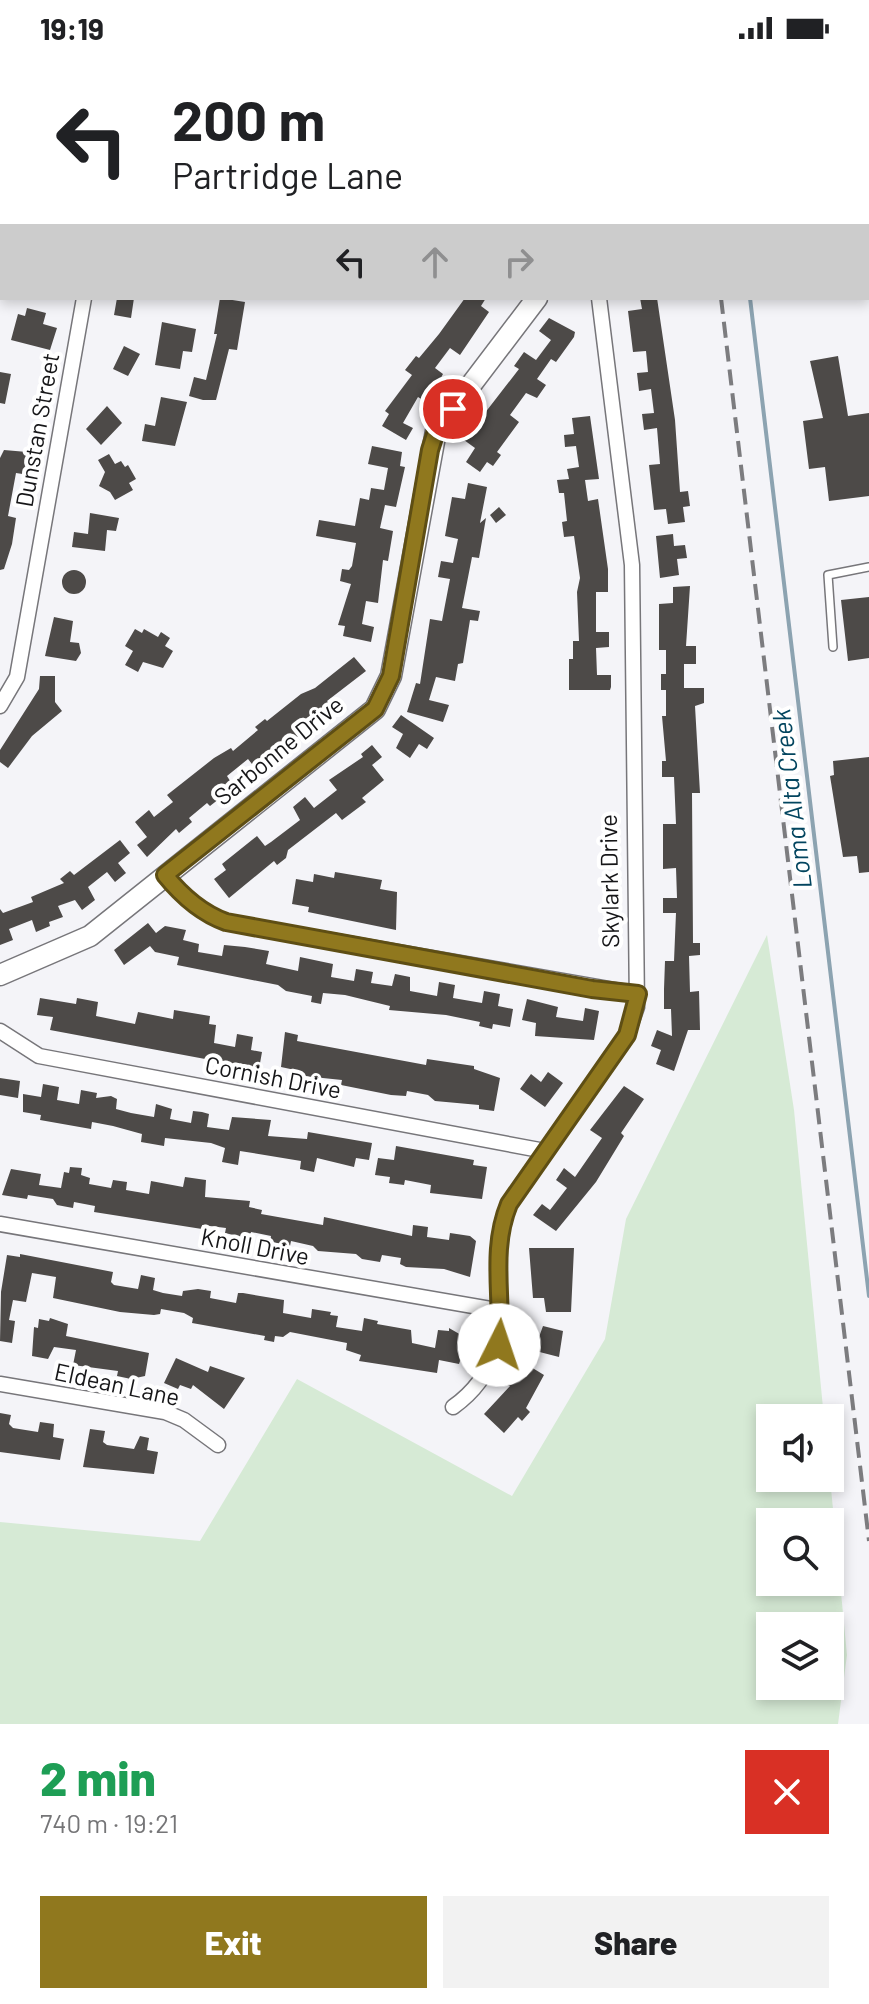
<!DOCTYPE html>
<meta charset="utf-8">
<style>
:root{--surface:#fff;--page:#f2f2f2;--text:#202124;--muted:#757577;--accent:#90781e}
body{margin:0;font-family:Barlow,sans-serif;background:var(--page);color:var(--text);height:100vh;display:flex;flex-direction:column;font-size:30px;white-space:nowrap}
*{box-sizing:border-box;margin:0}
p{font-size:26px;color:var(--muted)}
.icon{flex:none;width:44px;height:44px;fill:none;stroke:currentColor;stroke-width:2;stroke-linecap:round;stroke-linejoin:round}
.map{position:relative;height:1668px;overflow:hidden}
.side{display:flex;flex-direction:column;background:var(--surface);flex:1}
.side>*{flex:none}
.banner{position:absolute;left:0px;top:0px;width:870px;height:244px;box-shadow:0 4px 12px #0003;background:#fff;color:var(--text);overflow:hidden}
.buttons{position:absolute;left:756px;top:1348px;display:grid;gap:16px}
.buttons a{display:grid;place-items:center;width:88px;height:88px;border-radius:0px;background:var(--surface);box-shadow:0 4px 12px #0003;font-size:40px}
.pin{position:absolute;display:grid;place-items:center;width:68px;height:68px;color:#fff;margin:-34px;border:4px solid #fff;border-radius:50%;box-shadow:0 2px 8px #0007}
.me{position:absolute;width:88px;margin:-44px;rotate:4deg;stroke-linejoin:round;filter:drop-shadow(0 0 6px #0008)}
.turn{display:flex;align-items:center;gap:28px;height:168px;padding:0 40px;font-size:36px}
.turn .icon{width:104px;height:104px;stroke-width:2.5}
.turn b{display:block;font-size:56px;line-height:68px}
.lanes{display:flex;align-items:center;height:76px;padding:0 40px;background:#0003;justify-content:center;gap:40px;direction:ltr}
.lanes .off{opacity:.35}
.round{display:grid;place-items:center;flex:none;width:84px;height:84px;border-radius:0px;background:var(--page)}
.headline{display:flex;align-items:center;justify-content:space-between;height:136px;padding:0 40px}
h1{font-size:48px;font-weight:800;line-height:60px;color:#1e9e55}
.primary-button{display:flex;gap:16px;margin-top:auto;padding:16px 40px}
.primary-button a{flex:1;height:92px;border-radius:0px;background:var(--accent);color:#fff;font-size:32px;font-weight:800;line-height:92px;text-align:center}
.primary-button a+a{background:var(--page);color:var(--text)}
.status{display:flex;justify-content:space-between;align-items:center;height:56px;padding:0 40px;background:var(--surface);direction:ltr}
.status svg{height:22px;fill:currentColor}
.map>svg:first-child{display:block}
</style>
<div class="status"><b>19:19</b><svg viewBox="0 0 49 12"><path d="M0 12V9h3v3zM5 12V6h3v6zM10 12V3h3v9zM15 12V0h3v12zM26 1h20v11H26zM47 4h2v5h-2z"/></svg></div>
<div class="map">
<svg width="869" height="1668" viewBox="0 0 869 1668">
<rect width="100%" height="100%" fill="#f4f4f8"/>
<!-- green -->
<path fill="#d6ead5" fill-rule="evenodd" d="M767,879L794,1054L824,1362H770V1422H830L847,1599L838,1668H0V1466L200,1485L297,1323L512,1440L605,1283L626,1163ZM770,1466H830V1526H770ZM770,1570H830V1630H770Z"/>
<g fill="none" stroke-linecap="round" stroke-linejoin="round">
<!-- stream -->
<path stroke="#8ca3b1" stroke-width="4" d="M720,0V2
M750,242L869,1240"/>
</g>
<!-- building -->
<path fill="#4d4a48" d="M117,242H134L131,262L114,259Z
M220,242L245,246L237,294L229,293L216,344H203L189,340L194,321L206,324L217,278H214Z
M465,242H486L481,250L489,256L460,299L450,292L435,312L443,318L429,344L426,346L418,341L403,367L413,372L406,384L382,370L389,358L385,355L412,319L405,314L416,300L419,302L439,278Z
M640,242H657L675,364L680,436L688,435L690,450L683,451L685,466L668,468L666,453L654,454L649,409L660,408L657,372L644,374L642,358L654,357L651,333L639,335L637,317L648,316L646,295L633,296L628,255L642,253Z
M27,252L46,257L43,268L57,272L50,294L11,284L18,258L25,260Z
M549,262L575,276L574,281L556,306L551,303L537,323L546,329L537,342L526,337L510,359L519,366L497,396L501,399L493,410L487,406L480,416L466,406L475,392L464,384L519,313L514,310L524,296L536,304L551,284L539,275Z
M162,266L196,273L192,296L183,295L180,313L155,309Z
M124,290L140,298L128,320L113,313Z
M838,300L848,360L869,357V440L829,445L825,411L809,413L803,365L823,362L810,305Z
M0,316L11,318L5,348L0,347Z
M161,341L187,346L175,390L142,385L145,368L155,370Z
M107,350L122,367L101,389L86,373Z
M590,360L599,423L585,424L588,445L598,443L608,513V536H596V576H609V591L596,592L597,619H611V631L610,634H569V603H573V585H579L577,536L580,522L574,480L564,481L562,466L567,465L564,437H559L557,424L569,423L567,413L579,411L576,390L565,391L564,379L574,378L572,362Z
M372,390L402,396L400,410L405,411L396,451L385,449L380,472L393,475L388,505L383,504L378,547L366,545L362,568L374,571L371,586L343,580L345,570L338,569L351,528L340,525L342,513L349,514L352,510L356,487L316,480L319,464L355,470L360,442L369,444L371,432L384,434L388,412L368,408Z
M4,394L27,396L32,403L29,419L16,417L8,460L16,462L12,488L4,513L0,514V402Z
M109,398L115,408L121,405L125,411L128,409L136,423L129,427L133,434L115,444L110,436L99,430L105,416L98,404Z
M468,427L487,431L480,467L486,462L479,502L472,501L462,552L480,555L478,565L470,564L463,607L458,608L455,625L436,621L429,644L449,649L443,666L407,656L416,627L420,628L430,563L442,565L445,549L450,523L438,521L441,505L453,507L458,483L445,480L452,441L465,443Z
M499,451L506,459L496,467L490,459Z
M90,457L119,462L116,475L107,474L105,495L72,491L74,476L88,478Z
M673,478L674,490L685,489L687,502L677,503L679,519L660,522L656,480Z
M62 526a12 12 0 1 1 24 0a12 12 0 1 1-24 0Z
M690,530L686,590H696V608H684V632H704V647L695,650L700,737H692L693,887H700V899L689,900L690,936L699,935L700,974H688L674,1015L656,1008L661,994L651,990L657,974L672,980L671,953H664V933L665,905H674L676,857H663V842H677L676,812L663,813V768H676L674,721H662V705H666L662,660H666V634H661V618H666V594H659V548L673,547V531Z
M869,541V602L848,605L841,544Z
M54,561L73,565L70,586L79,587L81,597L76,605L45,600Z
M135,573L142,577L144,573L158,581L161,576L170,582L165,590L173,595L163,612L143,606L138,616L125,609L133,595L125,590Z
M354,601L366,615L327,645L333,653L256,713L248,703L227,720L232,728L222,736L224,739L210,750L207,747L189,762L192,766L179,777L176,773L147,801L137,789L147,781L135,766L149,754L154,761L173,746L167,739L181,728L214,702L231,692L233,695L258,674L255,671L265,663L267,665L301,638L315,632Z
M40,620H55V646L62,655L32,680L8,712L0,706V694L39,633Z
M401,659L434,682L427,693L419,688L410,702L396,692L403,678L392,671Z
M372,689L382,701L372,709L384,724L362,742L366,746L342,764L336,757L288,794L286,802L277,809L274,805L229,842L214,823L226,814L222,808L257,780L265,790L271,786L300,764L293,751L305,741L314,752L337,734L329,724L363,701L361,698Z
M869,701V816L859,817L857,800L843,801L830,720L834,719L833,705Z
M120,784L130,797L118,807L126,817L115,826L107,816L88,831L95,844L82,854L75,844L58,850L63,861L49,866L50,870L36,876L32,864L9,873L13,884L0,889V853L3,857L33,846L31,841L64,827L60,823L70,815L74,819Z
M335,816L382,824L380,833L397,836L396,874L308,856L309,851L292,848L296,823L313,826L314,818L334,822Z
M148,867L156,877L165,870L186,874L183,884L199,888L198,896L222,900L224,889L245,891L269,895L266,908L298,915L300,901L333,908L331,921L354,925L356,913L373,916L371,927L392,930L395,918L410,921V935L437,940L439,926L455,929L453,942L482,947L484,935L500,938L498,950L513,953L510,971L493,968L492,973L479,970L480,966L446,959L389,954L390,950L345,939L323,937L321,948L311,946L312,940L286,935L278,929L177,909L179,901L155,896L150,890L124,909L114,894Z
M40,942L76,948L77,942L98,946L96,960L135,968L138,956L173,963L174,954L210,960L209,968L216,969L214,987L235,991L237,978L253,981L251,994L262,996L259,1013L50,974L53,961L37,959Z
M527,943L558,951L556,961L583,965L585,952L599,955L594,984L535,980L536,967L522,964Z
M285,976L298,979L297,985L426,1009L427,1003L474,1010V1013L500,1022L494,1055L479,1053V1049L435,1045L428,1039L407,1035L406,1040L391,1039L341,1029L342,1024L294,1019L295,1014L281,1011Z
M548,1016L563,1027L545,1051L520,1033L531,1018L541,1026Z
M0,1022L20,1025L18,1042L0,1039Z
M43,1028L59,1031L57,1044L79,1048L81,1034L97,1037L96,1042L111,1040L117,1043L116,1053L131,1057L154,1061L156,1048L172,1053L170,1063L191,1067L193,1055L202,1056L209,1058L207,1071L229,1074L232,1061L271,1064L268,1080L307,1083L308,1076L372,1087L369,1104L356,1102L354,1111L317,1102L314,1116L300,1113L301,1105L240,1095L238,1109L222,1106L225,1092L211,1087L165,1082L164,1090L141,1086L142,1078L113,1070L92,1066L91,1073L40,1064L41,1059L23,1056V1038L41,1041Z
M624,1030L644,1043L621,1077L624,1080L596,1126L556,1175L533,1159L542,1148L550,1154L567,1132L556,1124L564,1112L575,1121L602,1082L590,1074Z
M396,1090L474,1104L473,1109L487,1111L482,1143L430,1137L431,1129L405,1124L404,1129L389,1127L390,1121L375,1119L378,1102L394,1104Z
M70,1111L82,1112L81,1119L90,1122L89,1128L111,1132L113,1124L127,1126L126,1134L149,1138L151,1125L183,1131L185,1121L206,1124L205,1141L250,1145L249,1151L262,1154L261,1158L323,1169L324,1161L412,1180L413,1169L428,1171L427,1181L449,1184L450,1177L470,1180L476,1185L470,1221L444,1213L406,1211L400,1208L401,1202L382,1199L380,1206L362,1203L356,1198L318,1195L313,1190L291,1185L290,1190L270,1186L271,1180L251,1176L250,1183L225,1177L226,1172L202,1169V1173L94,1156L95,1150L74,1146L73,1152L57,1149L53,1143L28,1139L27,1143L2,1139L11,1113L41,1118L39,1129L61,1132L64,1116L69,1117Z
M529,1192H574L571,1256H546L544,1242H533Z
M20,1198L113,1216L111,1226L114,1229L138,1233L141,1219L155,1222L153,1234L163,1237L182,1240L183,1235L198,1233L211,1235L210,1242L236,1247L238,1237H243L284,1244L283,1257L311,1262L312,1253L331,1256L330,1259L338,1260L336,1271L362,1275L364,1262L378,1265L377,1268L411,1274L412,1287L435,1292L438,1274L449,1275V1272L468,1283L464,1302H461L459,1308L439,1304L437,1317L359,1305L361,1299L346,1294L347,1287L290,1276L283,1281L275,1280L274,1286L264,1284L265,1280L192,1267L193,1262L184,1257L161,1253L160,1258L154,1259L120,1256L53,1242L56,1221L32,1217L26,1246L13,1244L9,1264L15,1265L12,1287L0,1285L1,1236L7,1199L20,1201Z
M50,1262L68,1268L66,1280L149,1297L145,1320L131,1323L117,1320L118,1315L73,1309L76,1294L54,1291L48,1303L32,1300L34,1271L38,1272L39,1263L49,1265Z
M543,1270L563,1275L559,1301L524,1292L527,1278L539,1281Z
M176,1302L208,1316L210,1310L245,1322L224,1353L193,1329L191,1333L180,1329L178,1333L164,1327Z
M526,1308L544,1319L526,1352L530,1356L522,1365L518,1361L504,1377L484,1358L510,1330L507,1329L515,1316H521Z
M0,1357L11,1359L9,1368L13,1372L38,1376L40,1366L54,1368L53,1381L64,1383L60,1404L0,1396Z
M90,1373L105,1375L103,1386L107,1389L134,1393L140,1380L149,1382L147,1394L158,1396L154,1418L83,1411Z"/>
<g fill="none" stroke-linecap="round" stroke-linejoin="round">
<!-- lane casing -->
<g stroke="#77767a" stroke-width="10">
<path id="lane" d="M526,0V2
M868,24H869
M868,181H869
M833,591L828,519L869,511"/>
</g>
<!-- street casing -->
<g stroke="#77767a" stroke-width="17">
<path id="street" d="M126,2V0
M0,167H2
M0,650L17,621L84,242
M165,819C182,840 201,857 226,866L638,938
M0,975L39,1000L545,1095
M0,1168L502,1255
M0,1328L165,1356L184,1364L218,1389
M453,1351C531,1295 479,1221 509,1148L627,979L637,951L632,509L599,242"/>
</g>
<!-- secondary casing -->
<g stroke="#77767a" stroke-width="23">
<path id="secondary" d="M638,0L639,2
M0,919L90,880L375,653L391,620L436,375L537,242"/>
</g>
<!-- lane -->
<use href="#lane" stroke="#fff" stroke-width="7"/>
<!-- street -->
<use href="#street" stroke="#fff" stroke-width="14"/>
<!-- secondary -->
<use href="#secondary" stroke="#fff" stroke-width="20"/>
<!-- rail -->
<path stroke="#7c7c7f" stroke-width="4" stroke-dasharray="16 8" stroke-linecap="butt" d="M691,0V2
M721,242L869,1485"/>
</g>
<g fill="none" stroke-linecap="round" stroke-linejoin="round">
<!-- route casing -->
<g stroke="#5e4e14" stroke-width="20">
<path id="route" d="M453,353L436,375L430,394L391,620L375,653L165,819C182,840 201,857 226,866L592,933L638,938L627,979L509,1148C490,1194 503,1241 499,1289"/>
</g>
<!-- route -->
<use href="#route" stroke="#90781e" stroke-width="14"/>
</g>
<g text-anchor="middle" stroke-width="8" stroke-linejoin="round" paint-order="stroke">
<!-- street labels -->
<g font-size="24" fill="#161618" stroke="#fff">
<text transform="translate(38 374) rotate(-80)" y="8">Dunstan Street</text>
<text transform="translate(279 695) rotate(-39)" y="8">Sarbonne Drive</text>
<text transform="translate(610 825) rotate(-91)" y="8">Skylark Drive</text>
<text transform="translate(273 1022) rotate(11)" y="8">Cornish Drive</text>
<text transform="translate(255 1191) rotate(11)" y="8">Knoll Drive</text>
<text transform="translate(117 1329) rotate(12)" y="8">Eldean Lane</text>
</g>
<!-- water labels -->
<g font-size="26" font-style="italic" fill="#03455f" stroke="#fff">
<text transform="translate(792 743) rotate(-97)" y="9">Loma Alta Creek</text>
</g>
</g>
</svg>
<div class="buttons">
<a><svg class="icon" aria-label="sound" viewBox="0 0 24 24"><path d="M4 9h4l5-4v14l-5-4H4zM17 9q2 3 0 6"/></svg></a>
<a><svg class="icon" aria-label="search" viewBox="0 0 24 24"><circle cx="10" cy="10" r="6"/><path d="M15 15l6 6"/></svg></a>
<a><svg class="icon" aria-label="layers" viewBox="0 0 24 24"><path d="M12 4l9 5-9 5-9-5zM3 14l9 5 9-5"/></svg></a>
</div>
<div class="pin" style="left:453px;top:353px;background:#d93025"><svg class="icon" aria-label="arrive" viewBox="0 0 24 24"><path d="M6 21V4h12l-3 4 3 4H6"/></svg></div>
<svg class="me" style="left:499px;top:1289px" viewBox="-20 -20 40 40"><circle r="19" fill="#fff"/><path d="M0-13L10 11 0 6-10 11z" fill="#90781e"/></svg>
<div class="banner">
<div class="turn"><svg class="icon" aria-label="left" viewBox="0 0 24 24"><path d="M17 20v-9H6M10 6l-5 5 5 5"/></svg><div><b>200 m</b>Partridge Lane</div></div>
<div class="lanes"><svg class="icon" aria-label="left" viewBox="0 0 24 24"><path d="M17 20v-9H6M10 6l-5 5 5 5"/></svg><svg class="icon off" aria-label="ahead" viewBox="0 0 24 24"><path d="M12 20V5M6 11l6-6 6 6"/></svg><svg class="icon off" aria-label="right" viewBox="0 0 24 24"><path d="M7 20v-9h11M14 6l5 5-5 5"/></svg></div>
</div>
</div>
<section class="side">
<div class="headline"><div><h1>2 min</h1><p>740 m · 19:21</p></div><a class="round" style="background:#d93025;color:#fff"><svg class="icon" aria-label="close" viewBox="0 0 24 24"><path d="M6 6l12 12M18 6L6 18"/></svg></a></div>
<div class="primary-button"><a>Exit</a><a>Share</a></div>
</section>
